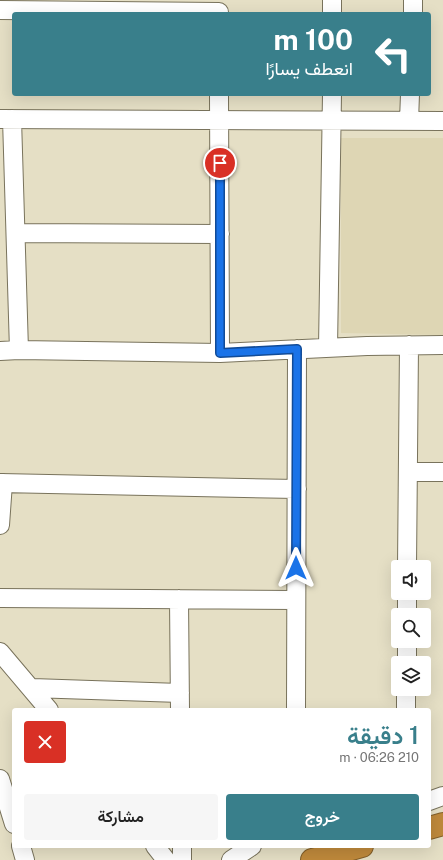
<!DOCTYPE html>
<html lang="ar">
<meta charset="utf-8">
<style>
:root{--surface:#fff;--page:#f6f6f6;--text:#222;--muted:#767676;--accent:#397f8b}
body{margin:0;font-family:"Public Sans",Vazirmatn,sans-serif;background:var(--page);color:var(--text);direction:rtl;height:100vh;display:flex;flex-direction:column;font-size:15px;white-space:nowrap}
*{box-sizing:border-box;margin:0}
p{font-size:13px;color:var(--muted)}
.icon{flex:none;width:22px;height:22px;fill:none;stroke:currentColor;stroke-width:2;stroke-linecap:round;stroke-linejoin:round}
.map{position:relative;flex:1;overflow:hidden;direction:ltr}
.details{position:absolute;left:12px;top:708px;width:419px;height:140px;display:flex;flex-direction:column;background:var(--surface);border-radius:4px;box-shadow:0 4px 16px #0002;direction:rtl}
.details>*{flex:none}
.guide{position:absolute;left:12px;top:12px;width:419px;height:84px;border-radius:4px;box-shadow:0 4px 16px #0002;direction:rtl;background:#397f8b;color:#fff;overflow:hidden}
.controls{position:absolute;left:391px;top:560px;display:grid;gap:8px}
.controls a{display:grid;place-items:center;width:40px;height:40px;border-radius:4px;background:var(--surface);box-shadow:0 4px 16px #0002;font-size:20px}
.pin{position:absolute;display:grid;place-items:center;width:34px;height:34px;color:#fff;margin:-17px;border:2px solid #fff;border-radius:50%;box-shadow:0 1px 4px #0007}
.me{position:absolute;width:44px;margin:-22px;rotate:0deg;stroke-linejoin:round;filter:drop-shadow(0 0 3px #0008)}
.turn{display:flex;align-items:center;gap:14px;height:84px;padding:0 12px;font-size:18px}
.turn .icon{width:52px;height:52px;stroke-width:2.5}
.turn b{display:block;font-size:28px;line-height:34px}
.round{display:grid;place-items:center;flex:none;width:42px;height:42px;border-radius:4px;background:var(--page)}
.overview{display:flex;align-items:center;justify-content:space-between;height:68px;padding:0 12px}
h1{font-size:24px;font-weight:600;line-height:30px;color:var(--accent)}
.primary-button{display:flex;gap:8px;margin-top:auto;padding:8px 12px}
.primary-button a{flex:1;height:46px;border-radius:4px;background:var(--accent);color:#fff;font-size:16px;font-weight:600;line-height:46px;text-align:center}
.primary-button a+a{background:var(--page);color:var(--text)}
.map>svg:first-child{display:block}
</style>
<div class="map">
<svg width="443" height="860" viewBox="0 0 443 860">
<rect width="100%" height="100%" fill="#e5dfc5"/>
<!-- built -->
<path fill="#ded6b4" d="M341,138H443V335L341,333Z"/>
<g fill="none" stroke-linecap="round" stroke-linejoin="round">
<!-- minor casing -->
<g stroke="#79735c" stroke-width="20">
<path id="minor" d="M0,10L219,12
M332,14V0
M413,14V0
M219,94L220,353
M0,119L443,121
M12,119L19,350
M409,121L410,94
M17,233L220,234
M328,348L332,94
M0,351L19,350L220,353L367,346L443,345
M408,472H443
M0,483L297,489
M0,525L3,483
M407,567L409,345
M0,598L296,600
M179,599L180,710
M407,615V593
M0,652L49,710
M407,663V641
M32,688L180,693
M296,710L297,349
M406,710V689
M0,779L14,824
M429,801L443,796
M21,846L25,860
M155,846L166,860
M182,846V860
M231,860L252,846"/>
</g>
<!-- highway casing -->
<g stroke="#835f29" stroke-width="24">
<path id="highway" d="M429,828L443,824
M312,860L362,846"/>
</g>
<!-- minor -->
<use href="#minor" stroke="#fff" stroke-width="18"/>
<!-- highway -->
<use href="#highway" stroke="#bf893b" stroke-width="22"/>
</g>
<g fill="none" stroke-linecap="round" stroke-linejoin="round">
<!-- route casing -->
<g stroke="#114b97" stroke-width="10">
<path id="route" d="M220,163V353L297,349L296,568"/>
</g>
<!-- route -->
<use href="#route" stroke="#1a73e8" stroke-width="7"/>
</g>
</svg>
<div class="controls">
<a><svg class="icon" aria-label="sound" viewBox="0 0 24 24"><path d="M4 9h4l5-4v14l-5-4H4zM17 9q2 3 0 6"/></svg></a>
<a><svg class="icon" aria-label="search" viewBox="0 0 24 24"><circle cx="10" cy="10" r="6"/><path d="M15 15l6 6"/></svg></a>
<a><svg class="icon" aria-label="layers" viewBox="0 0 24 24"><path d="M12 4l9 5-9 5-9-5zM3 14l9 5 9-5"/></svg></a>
</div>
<div class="pin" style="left:220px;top:163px;background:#d93025"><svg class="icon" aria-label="arrive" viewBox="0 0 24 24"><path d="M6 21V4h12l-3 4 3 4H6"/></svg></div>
<svg class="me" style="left:296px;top:568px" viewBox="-20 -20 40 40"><path d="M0-17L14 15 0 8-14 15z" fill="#1a73e8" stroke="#fff" stroke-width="4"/></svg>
<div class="guide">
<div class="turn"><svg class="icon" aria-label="left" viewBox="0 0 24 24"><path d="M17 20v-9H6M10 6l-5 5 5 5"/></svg><div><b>100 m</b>انعطف يسارًا</div></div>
</div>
<section class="details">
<div class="overview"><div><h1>1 دقيقة</h1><p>210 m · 06:26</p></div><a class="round" style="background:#d93025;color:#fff"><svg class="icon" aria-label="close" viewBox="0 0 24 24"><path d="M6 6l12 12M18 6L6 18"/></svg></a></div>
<div class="primary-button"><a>خروج</a><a>مشاركة</a></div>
</section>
</div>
